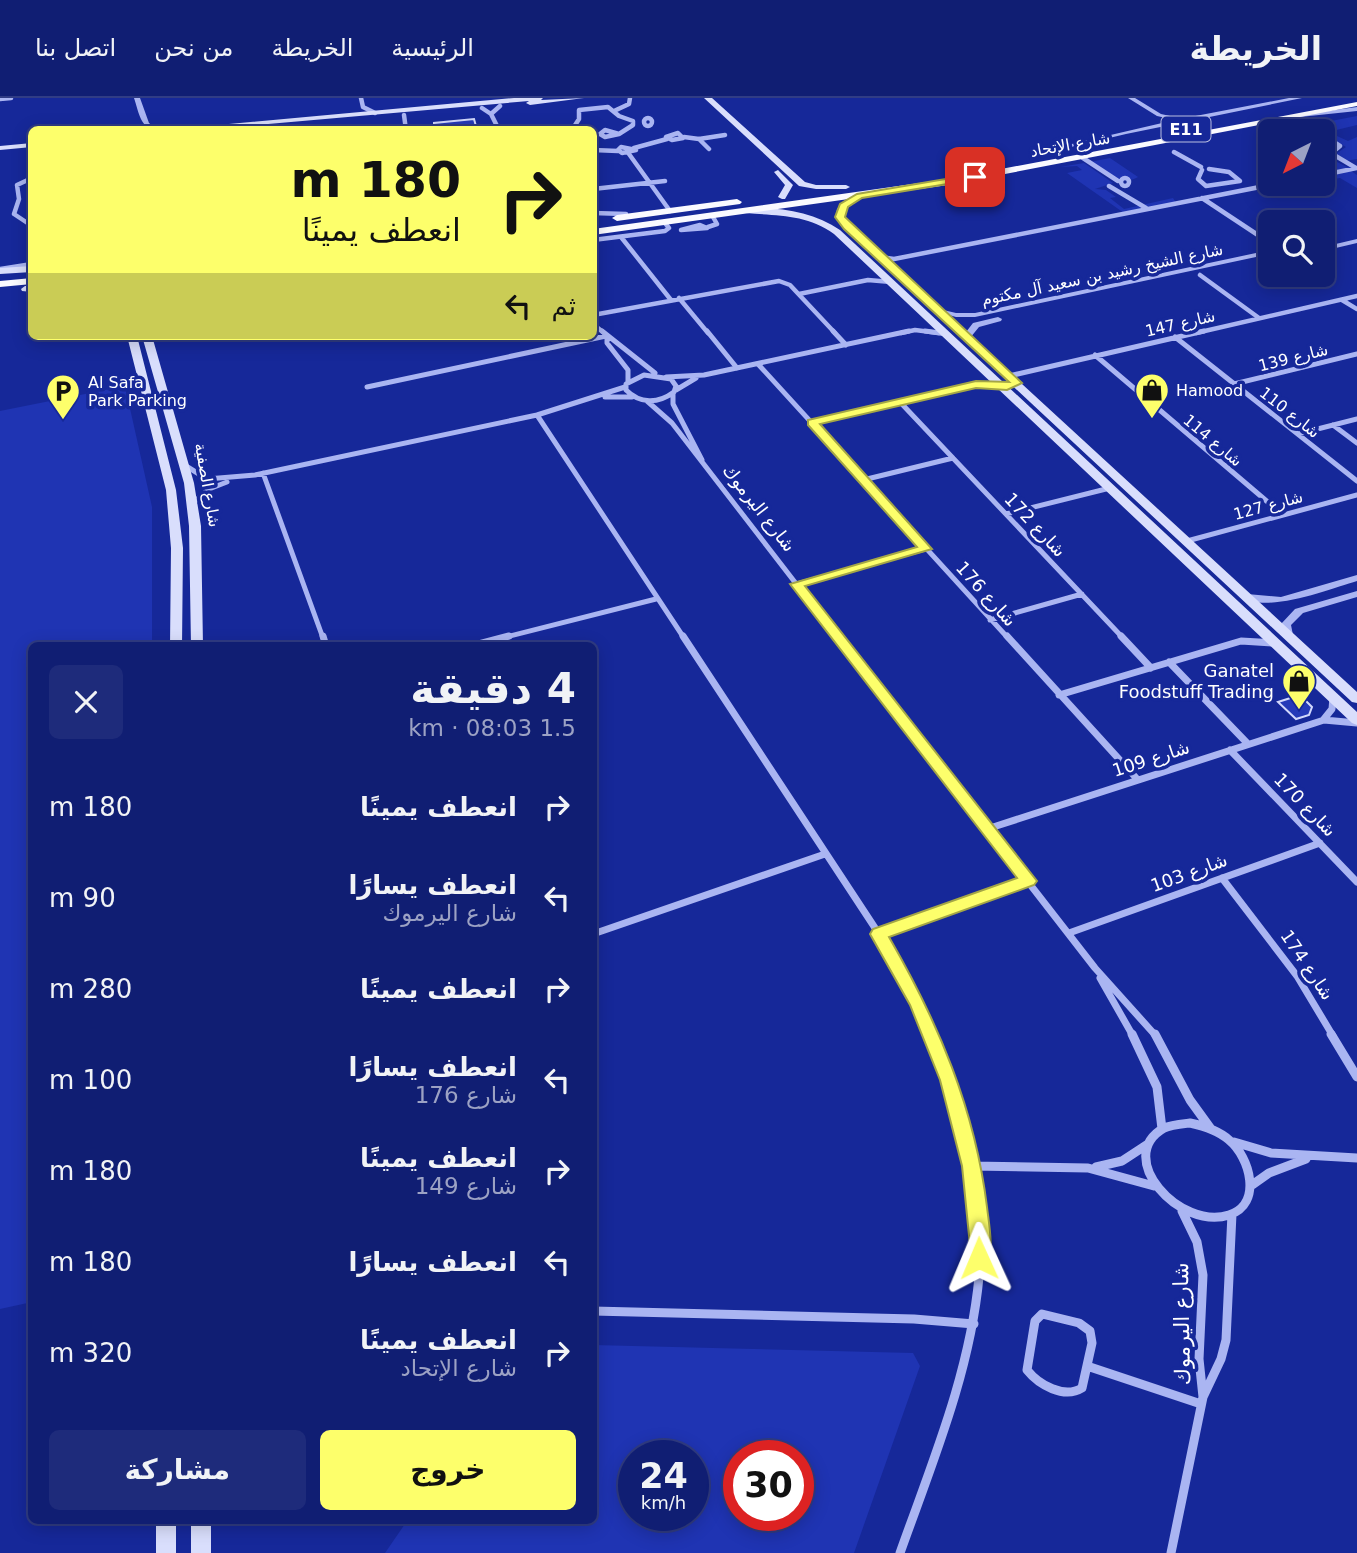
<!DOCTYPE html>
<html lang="ar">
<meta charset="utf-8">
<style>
:root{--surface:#101e73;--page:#1e2b7b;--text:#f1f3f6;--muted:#9ca2c4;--line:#303c85;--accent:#fdff6b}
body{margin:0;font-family:"DejaVu Sans",Vazirmatn,sans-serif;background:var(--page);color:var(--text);direction:rtl;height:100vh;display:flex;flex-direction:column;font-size:26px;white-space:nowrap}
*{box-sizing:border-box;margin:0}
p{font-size:23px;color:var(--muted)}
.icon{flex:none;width:38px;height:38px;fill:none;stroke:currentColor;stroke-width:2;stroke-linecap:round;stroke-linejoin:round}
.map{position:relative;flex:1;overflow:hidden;direction:ltr}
.sheet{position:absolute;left:28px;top:544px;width:569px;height:882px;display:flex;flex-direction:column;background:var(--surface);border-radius:10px;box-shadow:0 4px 18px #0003,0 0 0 2px var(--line);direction:rtl}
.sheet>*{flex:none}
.hud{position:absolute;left:28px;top:28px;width:569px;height:214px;border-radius:10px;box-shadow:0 4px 18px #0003,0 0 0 2px var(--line);direction:rtl;background:#fdff6b;color:#111;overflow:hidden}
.needle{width:46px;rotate:222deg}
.buttons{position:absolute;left:1258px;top:21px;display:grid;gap:14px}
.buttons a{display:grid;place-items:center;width:77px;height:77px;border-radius:10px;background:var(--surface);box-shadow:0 4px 18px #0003,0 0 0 2px var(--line);font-size:35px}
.speed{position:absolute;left:618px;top:1342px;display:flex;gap:14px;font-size:35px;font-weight:700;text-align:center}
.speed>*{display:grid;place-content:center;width:91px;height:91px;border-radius:50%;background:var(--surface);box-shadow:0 4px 18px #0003,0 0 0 2px var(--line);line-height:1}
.speed small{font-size:18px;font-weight:400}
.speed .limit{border:10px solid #d22;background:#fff;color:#111}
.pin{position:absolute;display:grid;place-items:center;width:60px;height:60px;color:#fff;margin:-30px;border-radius:14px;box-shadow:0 4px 10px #0006}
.me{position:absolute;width:77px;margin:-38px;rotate:359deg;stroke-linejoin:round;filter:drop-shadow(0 0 5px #0008)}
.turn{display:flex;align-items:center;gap:24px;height:147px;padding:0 21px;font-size:32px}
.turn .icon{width:91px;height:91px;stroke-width:2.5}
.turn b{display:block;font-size:49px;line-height:60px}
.then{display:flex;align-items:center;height:66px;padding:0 21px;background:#0003;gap:14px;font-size:26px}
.round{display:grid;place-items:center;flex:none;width:74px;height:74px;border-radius:10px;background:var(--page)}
.overview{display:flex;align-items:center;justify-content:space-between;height:119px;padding:0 21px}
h1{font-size:42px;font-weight:700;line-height:52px}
.cta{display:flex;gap:14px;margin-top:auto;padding:14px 21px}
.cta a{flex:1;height:80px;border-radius:10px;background:var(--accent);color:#111;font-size:28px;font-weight:700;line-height:80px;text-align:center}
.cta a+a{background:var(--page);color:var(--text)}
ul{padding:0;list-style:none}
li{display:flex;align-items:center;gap:21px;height:91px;padding:0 21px}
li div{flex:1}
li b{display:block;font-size:26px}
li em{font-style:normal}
header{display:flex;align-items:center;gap:42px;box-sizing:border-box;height:98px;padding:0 35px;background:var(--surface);border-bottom:2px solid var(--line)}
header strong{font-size:33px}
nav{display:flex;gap:38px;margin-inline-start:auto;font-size:24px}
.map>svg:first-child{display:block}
</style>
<header>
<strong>الخريطة</strong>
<nav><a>الرئيسية</a><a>الخريطة</a><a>من نحن</a><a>اتصل بنا</a></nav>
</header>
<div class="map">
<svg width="1357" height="1455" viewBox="0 0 1357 1455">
<rect width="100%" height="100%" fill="#162899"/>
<!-- green -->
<path fill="#1f34b3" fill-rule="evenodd" d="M1357,18V27L1328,34L1348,43L1357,39V61L1345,63L1334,57L1346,49L1332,41L1337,39L1322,31L1279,33Z
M1323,57L1347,69L1357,67L1348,71L1357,77V90L1340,80L1323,83L1332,78L1323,73Z
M1110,60L1138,79C1121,89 1104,73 1090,64Z
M1084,65L1113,85L1095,91L1106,92L1116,99L1110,100L1124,111L1173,100L1176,105L1124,115L1067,75L1082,72L1077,68L1060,69Z
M125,288L152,409V548H32V1204L0,1211V313Z
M593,1247L913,1255L920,1268L854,1455H385L407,1423H593ZM693,1358V1418H634V1358ZM798,1358V1418H738V1358Z"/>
<!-- building -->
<path fill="#253ab8" stroke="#d2d8fc" stroke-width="2" d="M474,21L477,32H434V25Z
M1300,597L1312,609L1309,617L1296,621L1278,604Z"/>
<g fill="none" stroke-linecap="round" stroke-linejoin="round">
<!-- minor-far3 -->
<path stroke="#aab5f2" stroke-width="4.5" d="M361,0L363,9L375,15
M0,1L11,0
M482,10L491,16L499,32
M614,13L629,6L630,0
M491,16L500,8
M404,17L406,32
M644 24a4 4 0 1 1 8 0a4 4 0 1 1-8 0Z
M572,32L579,21V12L608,9L619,18L633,23V27L619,36
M605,32L619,36L605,39L600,36Z
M678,35L683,40L672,42L666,39Z
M1323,37L1340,48L1334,53L1323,54
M684,39L699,41L725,37
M699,41L709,51
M621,49L636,52L622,55L618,52Z
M634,50L667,41
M593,52L618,53
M1174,54L1201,69
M1329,54L1356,70
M629,56L670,113
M1083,60L1118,83
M1202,72L1198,81L1206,88L1240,83L1229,74L1209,71
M1323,77L1357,70
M1121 84a4 4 0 1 1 8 0a4 4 0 1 1-8 0Z
M32,80L17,87L19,101L14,116L32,128
M1109,88L1146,110
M593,91L665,83
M1202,100L1270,145
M593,115L626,116
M700,127L707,130L681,132Z
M708,129L717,126L713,119
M621,139L671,202
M593,142L665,133L669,130L665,125
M880,159L894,161L1275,86
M0,171L32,166
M1200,177L1259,220
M799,196L868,182L891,184
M679,200L708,235
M1342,202L1357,211
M593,217L779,183L790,187L835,235
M593,226L604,235
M901,235L915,232L939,235
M1196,235L1357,198"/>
<!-- minor-far2 -->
<path stroke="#aab5f2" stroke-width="5" d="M602,233L655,275
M707,233L737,270
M833,233L846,247
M925,233L947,236
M1175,239L1357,383
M607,240V245L628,272V284
M1095,257L1283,417
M758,266L1008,540
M644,277L671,281L676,288L674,294C658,306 640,306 626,292V286Z
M1009,278L1204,233
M666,279L704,277L909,233
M1234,286L1357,256
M367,289L606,238
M676,292L696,280
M673,296V306L702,362
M605,299H632
M647,303L672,325L838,540
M900,304L1123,540
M537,317L684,540
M812,324L976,286L1003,288
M1333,327L1357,345
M1298,336L1357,321
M186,368L207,381L255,377L537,317L625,289
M263,375L323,540
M863,382L953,360
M193,405L209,391L227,384
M1006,416L1110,390
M1187,443L1357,397
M797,486L925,451
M990,522L1082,496
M502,540L656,501"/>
<!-- minor-far1 -->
<path stroke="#aab5f2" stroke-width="7" d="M323,538L326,548
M683,538L879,836L931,938
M837,538L1095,870L1156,938
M1007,538L1138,682
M1121,538L1151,570
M471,548L509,538
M1169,564L1248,646
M1059,597L1241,543L1274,545
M1324,621L1332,611L1333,599
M1230,652L1357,784
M987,731L1324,622L1357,625
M1222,780L1297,878L1333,938
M1069,835L1320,745
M593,836L825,756
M879,836L1028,783
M1100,880L1133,938"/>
<!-- minor -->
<path stroke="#aab5f2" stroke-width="9" d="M1132,936L1157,989L1162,1031
M1155,936L1190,1002L1211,1031
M1331,936L1357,979
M1190,1025C1204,1028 1218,1032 1229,1042C1250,1059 1263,1106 1229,1117C1180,1133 1113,1059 1164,1030C1171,1027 1182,1026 1190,1025Z
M1234,1044L1271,1055L1357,1060
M972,1068L1088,1070L1154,1088
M1096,1069L1122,1063L1148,1046
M1252,1087L1269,1075L1306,1061
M593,1213L914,1221L974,1226
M1042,1216L1079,1225L1090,1233L1092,1245L1082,1290C1064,1301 1039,1287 1027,1272L1035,1223Z
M1087,1268L1201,1306
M1203,1299L1221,1261L1226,1242L1232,1116
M900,1455C932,1365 970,1275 979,1179C988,1096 962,1012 931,936
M1171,1455L1203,1299L1199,1261L1203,1177L1197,1144L1182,1113"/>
<!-- tertiary -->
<path fill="#aab5f2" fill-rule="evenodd" d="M134,0H140L149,25L158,32C140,32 139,14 134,0Z
M1128,0H1135L1161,16L1179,20L1180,21L1289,0H1302L1126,36L1063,51L1052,57H1048V55L1059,49L1175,22L1157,18Z
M1357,9V13L1300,19L1297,17Z
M1357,141V145L1323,153V149Z
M1270,152V156L975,219H956L935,213L939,211L956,215H975Z
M998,219L1002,221L1001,223L979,229L970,240L963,238L973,225Z
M1357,477V483C1330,491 1266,516 1242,499L1247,496L1281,499Z
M1357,493V499L1303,515L1291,527L1293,537L1292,539L1288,541L1283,537L1281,526L1295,511Z"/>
<!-- secondary -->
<path fill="#d9defc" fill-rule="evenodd" d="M514,0H543L541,2L584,0L530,7L526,5L529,3L199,32H164Z
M704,0H712L805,84L816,87H846L850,89L846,91H816L799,88Z
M32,45V49L0,52V48Z
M778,72L793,87L785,101H782L778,99L785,87L774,74Z
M857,96L864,98L845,112L844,119L847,125L1357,594V605L1352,604L841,128L836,119L837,111Z
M743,111C776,108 813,113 840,132L1357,614V627L1352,625L834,136C807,116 778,118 746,115L742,113Z
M32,168V174L0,176V170Z
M25,188H32V194L22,193L21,191Z
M127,238H137L176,392L183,450L182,548H170L171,450L166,392Z
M142,238H152L194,385L201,428L203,548H191L189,428L184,385Z
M156,1423H176V1455H156Z
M191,1423H211V1455H191Z"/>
<!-- trunk -->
<path fill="#fafaff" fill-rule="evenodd" d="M1357,4V8L948,87L593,137V131L948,81Z
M737,101L742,104L740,106L617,123L612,120L617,117Z
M32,180V186L0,189V183Z"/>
</g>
<!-- route -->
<path fill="#fdff6b" stroke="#a4a646" stroke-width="2" d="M975,76L978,81L862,100L848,109L845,119L1022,285L1007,292L976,290L820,326L932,451L805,488L1037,783L1034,787L889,839C938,924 975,1011 987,1109C989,1127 994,1150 987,1167L979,1170L972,1167L962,1068L940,982L910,907L870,836L873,831L1017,780L790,486L917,449L808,327V322L976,283L1009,284L844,131L835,119L840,106L857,96Z"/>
<!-- icons -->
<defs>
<g id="shop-pin" transform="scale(1.75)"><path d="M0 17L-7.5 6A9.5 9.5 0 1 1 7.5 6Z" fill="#fdff6b" stroke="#162899"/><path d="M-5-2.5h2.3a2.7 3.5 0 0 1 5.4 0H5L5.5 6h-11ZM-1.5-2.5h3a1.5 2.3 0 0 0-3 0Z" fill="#111"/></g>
<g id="parking-pin" transform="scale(1.75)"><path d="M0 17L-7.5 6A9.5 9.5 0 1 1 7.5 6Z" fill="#fdff6b" stroke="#162899"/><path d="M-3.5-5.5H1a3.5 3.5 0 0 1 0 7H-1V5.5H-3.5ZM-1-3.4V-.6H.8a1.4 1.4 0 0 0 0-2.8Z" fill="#111"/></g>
</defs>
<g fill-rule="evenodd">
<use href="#shop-pin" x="1152" y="292"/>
<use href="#parking-pin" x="63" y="293"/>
<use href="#shop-pin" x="1299" y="583"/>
</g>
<g text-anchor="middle" stroke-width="7" stroke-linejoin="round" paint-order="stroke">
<!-- shield labels -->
<rect fill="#162899" stroke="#b9bee0" stroke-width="2" x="1161.5" y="18.5" width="49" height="25" rx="5"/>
<g font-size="16" font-weight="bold" fill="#fff">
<text x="1186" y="37">E11</text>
</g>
<!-- far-street labels -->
<g font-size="16" fill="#fff" stroke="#162899">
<text transform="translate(1070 46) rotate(-10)" y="6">شارع الإتحاد</text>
<text transform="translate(1102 176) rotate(-12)" y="6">شارع الشيخ رشيد بن سعيد آل مكتوم</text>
<text transform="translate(1180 225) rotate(-13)" y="6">شارع 147</text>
<text transform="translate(1293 259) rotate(-14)" y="6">شارع 139</text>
<text transform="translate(1290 314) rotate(38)" y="6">شارع 110</text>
<text transform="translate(1213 342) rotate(40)" y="6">شارع 114</text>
<text transform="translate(208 387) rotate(80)" y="6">شارع الصفية</text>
<text transform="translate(1268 407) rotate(-15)" y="6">شارع 127</text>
</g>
<!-- far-poi labels -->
<g font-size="16" fill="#fff" stroke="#162899" text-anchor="start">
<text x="88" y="290">Al Safa<tspan x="88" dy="18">Park Parking</tspan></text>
<text x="1176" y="298">Hamood</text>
</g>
<!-- street labels -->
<g font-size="18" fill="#fff" stroke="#162899">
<text transform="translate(759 410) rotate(52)" y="6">شارع اليرموك</text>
<text transform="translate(1035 427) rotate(47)" y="6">شارع 172</text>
<text transform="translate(986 496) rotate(48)" y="6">شارع 176</text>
<text transform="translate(1151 661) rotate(-18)" y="6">شارع 109</text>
<text transform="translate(1305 707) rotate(46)" y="6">شارع 170</text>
<text transform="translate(1189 775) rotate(-20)" y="6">شارع 103</text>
<text transform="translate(1307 867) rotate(56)" y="6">شارع 174</text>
</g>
<!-- poi labels -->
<g font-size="18" fill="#fff" stroke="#162899" text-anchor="end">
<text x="1274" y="579">Ganatel<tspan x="1274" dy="21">Foodstuff Trading</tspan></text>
</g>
<!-- near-street labels -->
<g font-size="21" fill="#fff" stroke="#162899">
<text transform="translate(1182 1226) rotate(-91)" y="7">شارع اليرموك</text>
</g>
</g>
</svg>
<div class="buttons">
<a><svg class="needle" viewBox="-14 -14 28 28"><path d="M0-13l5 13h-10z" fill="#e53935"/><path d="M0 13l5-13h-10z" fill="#9ca2c4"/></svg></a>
<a><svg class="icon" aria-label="search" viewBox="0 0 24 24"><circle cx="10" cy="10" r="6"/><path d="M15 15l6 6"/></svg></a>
</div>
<div class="speed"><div>24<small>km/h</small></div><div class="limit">30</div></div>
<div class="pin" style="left:975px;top:79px;background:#d93025"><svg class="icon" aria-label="arrive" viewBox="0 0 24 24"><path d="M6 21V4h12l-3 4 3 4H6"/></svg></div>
<svg class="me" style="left:979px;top:1160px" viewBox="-20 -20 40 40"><path d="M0-17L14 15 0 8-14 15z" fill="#fdff6b" stroke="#fff" stroke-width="4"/></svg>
<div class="hud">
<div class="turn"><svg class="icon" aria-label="right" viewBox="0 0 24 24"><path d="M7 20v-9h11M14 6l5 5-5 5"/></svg><div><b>180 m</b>انعطف يمينًا</div></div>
<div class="then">ثم<svg class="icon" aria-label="left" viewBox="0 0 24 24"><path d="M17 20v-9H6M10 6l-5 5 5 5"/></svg></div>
</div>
<section class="sheet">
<div class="overview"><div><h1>4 دقيقة</h1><p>1.5 km · 08:03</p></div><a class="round"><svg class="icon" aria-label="close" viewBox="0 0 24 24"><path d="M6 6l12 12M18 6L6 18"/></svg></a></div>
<ul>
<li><svg class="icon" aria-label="right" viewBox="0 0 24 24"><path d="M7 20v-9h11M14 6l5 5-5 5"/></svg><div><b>انعطف يمينًا</b></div><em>180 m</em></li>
<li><svg class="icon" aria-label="left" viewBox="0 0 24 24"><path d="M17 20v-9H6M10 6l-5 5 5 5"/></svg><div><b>انعطف يسارًا</b><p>شارع اليرموك</p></div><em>90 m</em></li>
<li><svg class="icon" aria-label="right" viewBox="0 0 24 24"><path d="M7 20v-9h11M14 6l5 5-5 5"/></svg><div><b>انعطف يمينًا</b></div><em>280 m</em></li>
<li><svg class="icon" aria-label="left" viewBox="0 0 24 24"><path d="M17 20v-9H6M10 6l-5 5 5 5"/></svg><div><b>انعطف يسارًا</b><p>شارع 176</p></div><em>100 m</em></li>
<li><svg class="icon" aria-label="right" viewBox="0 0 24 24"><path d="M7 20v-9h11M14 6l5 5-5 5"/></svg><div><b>انعطف يمينًا</b><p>شارع 149</p></div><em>180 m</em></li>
<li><svg class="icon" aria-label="left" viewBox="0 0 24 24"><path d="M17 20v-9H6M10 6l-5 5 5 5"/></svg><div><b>انعطف يسارًا</b></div><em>180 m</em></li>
<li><svg class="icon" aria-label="right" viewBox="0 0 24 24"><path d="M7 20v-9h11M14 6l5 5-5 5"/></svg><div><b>انعطف يمينًا</b><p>شارع الإتحاد</p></div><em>320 m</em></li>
</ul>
<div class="cta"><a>خروج</a><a>مشاركة</a></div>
</section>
</div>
